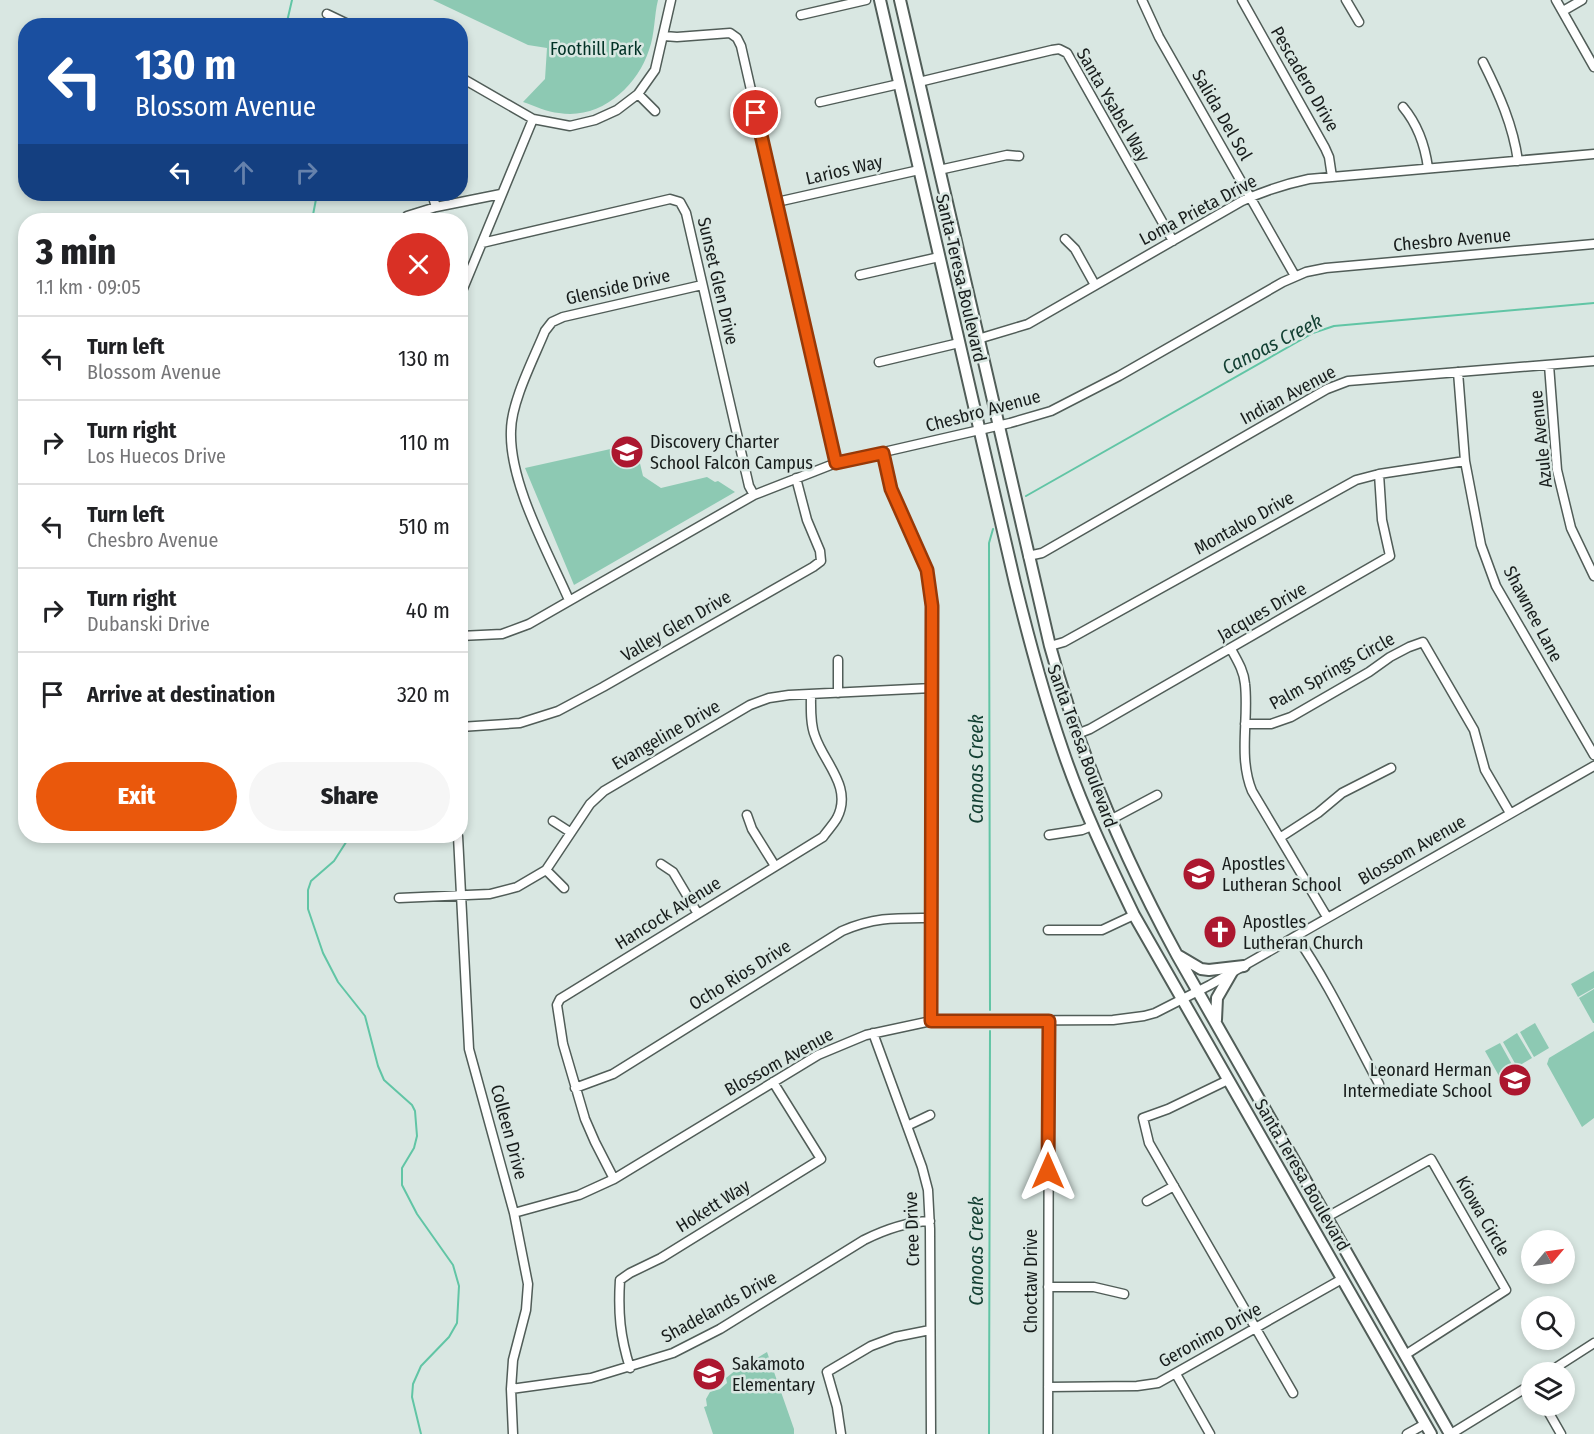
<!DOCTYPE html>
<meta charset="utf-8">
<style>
:root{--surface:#fff;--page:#f6f6f6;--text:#202124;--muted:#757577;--line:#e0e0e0;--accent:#ea580c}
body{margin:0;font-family:"Fira Sans Condensed",sans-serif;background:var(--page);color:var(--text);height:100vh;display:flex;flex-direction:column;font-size:22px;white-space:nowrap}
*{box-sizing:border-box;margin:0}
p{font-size:20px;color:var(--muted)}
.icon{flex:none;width:33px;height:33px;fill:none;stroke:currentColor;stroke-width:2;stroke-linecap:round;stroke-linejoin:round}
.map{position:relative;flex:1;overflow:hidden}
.side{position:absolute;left:18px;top:213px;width:450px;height:630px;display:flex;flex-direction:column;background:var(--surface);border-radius:24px;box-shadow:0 3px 9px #0003}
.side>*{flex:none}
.guide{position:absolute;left:18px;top:18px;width:450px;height:183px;border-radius:24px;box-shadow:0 3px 9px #0003;background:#1a4fa0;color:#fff;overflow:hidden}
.needle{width:39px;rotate:61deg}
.tools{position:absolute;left:1521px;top:1230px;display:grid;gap:12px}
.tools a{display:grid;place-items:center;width:54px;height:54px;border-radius:50%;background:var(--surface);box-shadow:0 3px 9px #0003;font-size:30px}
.pin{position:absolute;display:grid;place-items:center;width:51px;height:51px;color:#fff;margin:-26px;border:3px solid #fff;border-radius:50%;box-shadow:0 2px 6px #0007}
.me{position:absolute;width:66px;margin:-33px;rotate:0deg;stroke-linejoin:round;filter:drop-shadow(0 0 4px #0008)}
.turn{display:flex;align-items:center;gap:21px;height:126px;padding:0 18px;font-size:27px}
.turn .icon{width:78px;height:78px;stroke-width:2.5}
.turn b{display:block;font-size:42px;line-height:51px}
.lanes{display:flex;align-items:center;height:57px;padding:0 18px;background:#0003;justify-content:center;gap:30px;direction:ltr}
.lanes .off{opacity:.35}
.round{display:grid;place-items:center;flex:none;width:63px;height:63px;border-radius:32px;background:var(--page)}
.summary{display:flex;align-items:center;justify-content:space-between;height:102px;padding:0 18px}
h1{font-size:36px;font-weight:800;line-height:45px}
.button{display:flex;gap:12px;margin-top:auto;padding:12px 18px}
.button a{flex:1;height:69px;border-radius:36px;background:var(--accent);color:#fff;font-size:24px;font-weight:800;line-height:69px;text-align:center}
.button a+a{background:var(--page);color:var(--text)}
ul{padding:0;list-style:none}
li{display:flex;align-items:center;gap:18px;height:84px;padding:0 18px;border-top:2px solid var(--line)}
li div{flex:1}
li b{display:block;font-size:22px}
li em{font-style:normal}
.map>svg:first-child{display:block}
</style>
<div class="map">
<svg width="1594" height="1434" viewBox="0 0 1594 1434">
<rect width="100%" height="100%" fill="#d9e7e2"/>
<!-- green -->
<path fill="#8dc9b3" d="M433,0H658C654,16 655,34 649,50C637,87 600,120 559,113C547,112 535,106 523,102L545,79L547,48L528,45Z
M624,446L638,455L643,476L661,488L707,477L715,482L718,481L735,492L574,585L525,468Z
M1594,971V988L1578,997L1571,984Z
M1594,989V1023H1593L1579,998Z
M1535,1023L1549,1048L1534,1057L1520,1032Z
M1594,1031V1118L1582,1127L1547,1064L1549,1058Z
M1517,1033L1532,1058L1517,1067L1503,1042Z
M1500,1043L1514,1068L1499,1076L1485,1051Z
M767,1352L794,1429V1434H713L704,1407L707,1406L706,1399L710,1392L720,1389L727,1383L726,1378L752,1357L754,1360Z"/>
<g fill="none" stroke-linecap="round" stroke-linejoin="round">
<!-- stream -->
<path stroke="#61c5a5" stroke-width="2" d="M286,26L292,0
M312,220L317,194
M1026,496L1313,333L1334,326L1594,303
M350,836L334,861L311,881L308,890V909L323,953L338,982L365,1016L378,1066L384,1080L412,1105L415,1111L417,1136L414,1148L402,1168V1185L417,1214L453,1265L459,1286L457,1323L449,1337L421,1366L413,1384L412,1397L421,1434
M990,1010L989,543L993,529
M989,1434L990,1031"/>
<!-- minor casing -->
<g stroke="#515d58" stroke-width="11">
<path id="minor" d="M1142,0L1159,37L1295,276
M1242,0L1325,148L1329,157L1332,177
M1346,0L1359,22
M1556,0L1594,67
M1563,11L1582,0
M327,14L352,26
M801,15L866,0
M664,36L677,37L730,33L737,38L741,46L836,463
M1483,62C1499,94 1513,125 1518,161
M460,77L533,119L570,126L595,120L617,110L638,94L655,70L671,0
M919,82L1052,50L1059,49L1067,53L1173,241
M638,94L655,111
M820,102L899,84
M1403,107C1418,125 1425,145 1428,168
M939,170L1007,155L1019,156
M432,194L436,207
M777,202L919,170
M407,216L436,207L501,194
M1065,239L1075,249L1095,285
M482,243L670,199L680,202L686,213L749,486L754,495
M860,275L939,257
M460,296L533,119
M978,339L1028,324L1242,201C1264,191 1285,184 1309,179L1594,154
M879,362L959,343
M1549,365L1557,470L1571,528L1594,576
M1458,372L1465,461L1481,545L1496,586L1594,755
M883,453L891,489L927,570L932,606L931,1021
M1028,556L1042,553L1327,389L1348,381L1594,361
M569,600C548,552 509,483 511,431C511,402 534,358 545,331L552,322L563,317L702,285
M460,636L502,634L529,624L754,495L836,463L1010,423L1051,411L1119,376L1283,282L1306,272L1326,268L1594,244
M1050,646L1064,642L1356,480L1379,474L1465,461
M1231,649C1237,660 1244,671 1245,684C1249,720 1238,757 1252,791L1327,917
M838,660V693
M1245,724H1271L1291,717L1369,672L1390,657L1409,647L1423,642L1474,730L1485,770L1510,813
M460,727L520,723L558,711L603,687L813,567L821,561L820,551L807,520L796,478
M1077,734L1090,729L1390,556L1382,520L1379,474
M747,815L752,829L775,866
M1110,820L1157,795
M553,821L570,832
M1049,835L1082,830L1092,826
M458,836L469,1049L514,1213L528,1284L526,1310L513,1360L511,1389L513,1434
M1281,837L1318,813L1342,793L1391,768
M661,864L673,872L698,914
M546,870L564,888
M399,898L490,894L517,887L546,870L590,804L604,791L750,705L769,698L789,695L932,688
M1048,930H1102L1134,915
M1296,936C1328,982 1352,1034 1379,1084
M873,1033L922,1167L928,1190L930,1229L931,1434
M1228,1080L1168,1109L1143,1118L1149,1143L1293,1393
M575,1088L613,1074L842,931C875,917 895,918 930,918
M907,1126L930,1115
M614,1179L595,1142L585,1119L563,1044L557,1005L560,999L565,996L823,837C827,831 833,825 837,818C853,787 824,763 815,736C810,724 811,707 811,694
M1147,1201L1174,1186
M514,1213L579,1195L614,1179L818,1055L866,1035L931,1021L1113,1020L1144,1016L1155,1013L1210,985L1594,766
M1327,1217L1431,1159L1506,1290L1405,1355
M1048,1287H1094L1124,1294
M630,1368C620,1336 618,1313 620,1280L630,1273L661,1258L821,1159L773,1082
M1549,1372L1594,1343
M1176,1374L1210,1434
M1048,1387L1137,1386L1158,1383L1342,1279
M511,1389L591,1378L673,1353L720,1329L864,1240C886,1229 906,1222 930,1221
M1545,1406L1561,1434
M841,1434L837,1407L827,1372L871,1346L895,1337L930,1330
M1048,1434L1049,1021
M1407,1434L1425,1424
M1451,1434L1532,1384"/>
</g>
<!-- major casing -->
<g stroke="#515d58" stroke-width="14">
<path id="major" d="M880,0L1015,583C1029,640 1044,696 1063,751C1082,807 1108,861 1134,915L1431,1434
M900,0L1050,646C1080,755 1123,856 1177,955L1450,1434
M1179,956L1201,969L1209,970L1244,966
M1216,1020L1217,998L1232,972"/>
</g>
<!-- minor -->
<use href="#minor" stroke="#fff" stroke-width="8"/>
<!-- major -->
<use href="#major" stroke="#fff" stroke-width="10"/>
</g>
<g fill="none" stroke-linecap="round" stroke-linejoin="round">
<!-- route casing -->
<g stroke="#983908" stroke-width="15">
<path id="route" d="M756,113L836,463L883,453L891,489L927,570L932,606L931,1021H1049L1048,1171"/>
</g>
<!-- route -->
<use href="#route" stroke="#ea580c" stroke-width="10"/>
</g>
<!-- icons -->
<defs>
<g id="school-disc" transform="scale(1.725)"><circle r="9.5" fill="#ac172f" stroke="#d9e7e2"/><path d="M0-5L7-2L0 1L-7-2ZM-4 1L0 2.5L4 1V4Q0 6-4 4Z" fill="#fff"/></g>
<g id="church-disc" transform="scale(1.725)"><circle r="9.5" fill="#ac172f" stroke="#d9e7e2"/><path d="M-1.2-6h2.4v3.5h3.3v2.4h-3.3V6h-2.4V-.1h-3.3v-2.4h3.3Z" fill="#fff"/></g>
</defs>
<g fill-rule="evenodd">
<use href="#school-disc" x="627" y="452"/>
<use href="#school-disc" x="1199" y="874"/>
<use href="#church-disc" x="1220" y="932"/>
<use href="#school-disc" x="1515" y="1080"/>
<use href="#school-disc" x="709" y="1374"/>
</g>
<g text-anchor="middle" stroke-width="5" stroke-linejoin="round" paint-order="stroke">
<!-- park labels -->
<g font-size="18" fill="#013125" stroke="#d9e7e2">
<text x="596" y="55">Foothill Park</text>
</g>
<!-- street labels -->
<g font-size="18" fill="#181d1c" stroke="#d9e7e2">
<text transform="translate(1305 79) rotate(60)" y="6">Pescadero Drive</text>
<text transform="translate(1113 105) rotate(60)" y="6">Santa Ysabel Way</text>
<text transform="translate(1222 115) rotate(60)" y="6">Salida Del Sol</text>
<text transform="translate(844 170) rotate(-13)" y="6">Larios Way</text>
<text transform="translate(1198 210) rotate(-28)" y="6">Loma Prieta Drive</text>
<text transform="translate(1452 240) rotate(-5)" y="6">Chesbro Avenue</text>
<text transform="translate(961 278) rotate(77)" y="6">Santa Teresa Boulevard</text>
<text transform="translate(718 281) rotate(77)" y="6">Sunset Glen Drive</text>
<text transform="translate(618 287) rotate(-13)" y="6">Glenside Drive</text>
<text transform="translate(1288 395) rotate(-28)" y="6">Indian Avenue</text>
<text transform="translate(983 411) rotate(-15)" y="6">Chesbro Avenue</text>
<text transform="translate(1541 439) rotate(-96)" y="6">Azule Avenue</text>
<text transform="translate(1244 523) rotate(-29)" y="6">Montalvo Drive</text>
<text transform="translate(1262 612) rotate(-30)" y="6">Jacques Drive</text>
<text transform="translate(1533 614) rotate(62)" y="6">Shawnee Lane</text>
<text transform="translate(676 626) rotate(-30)" y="6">Valley Glen Drive</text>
<text transform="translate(1332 671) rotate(-29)" y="6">Palm Springs Circle</text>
<text transform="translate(666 735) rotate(-30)" y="6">Evangeline Drive</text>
<text transform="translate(1082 746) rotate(70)" y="6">Santa Teresa Boulevard</text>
<text transform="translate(1412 850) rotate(-30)" y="6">Blossom Avenue</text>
<text transform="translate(668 913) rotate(-32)" y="6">Hancock Avenue</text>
<text transform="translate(740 975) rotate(-32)" y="6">Ocho Rios Drive</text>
<text transform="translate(779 1062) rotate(-29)" y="6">Blossom Avenue</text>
<text transform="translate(509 1132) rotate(75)" y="6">Colleen Drive</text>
<text transform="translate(1302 1175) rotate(60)" y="6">Santa Teresa Boulevard</text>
<text transform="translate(713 1206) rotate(-32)" y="6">Hokett Way</text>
<text transform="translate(1483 1216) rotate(60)" y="6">Kiowa Circle</text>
<text transform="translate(912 1229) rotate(-92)" y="6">Cree Drive</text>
<text transform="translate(1031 1281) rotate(-90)" y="6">Choctaw Drive</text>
<text transform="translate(719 1307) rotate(-29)" y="6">Shadelands Drive</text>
<text transform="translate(1210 1335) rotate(-29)" y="6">Geronimo Drive</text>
</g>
<!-- poi labels -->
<g font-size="18" fill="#181d1c" stroke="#d9e7e2" text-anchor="start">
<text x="650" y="448">Discovery Charter<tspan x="650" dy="21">School Falcon Campus</tspan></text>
<text x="1222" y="870">Apostles<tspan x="1222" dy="21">Lutheran School</tspan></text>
<text x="1243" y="928">Apostles<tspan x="1243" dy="21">Lutheran Church</tspan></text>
<text x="1492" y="1076" text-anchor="end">Leonard Herman<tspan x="1492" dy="21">Intermediate School</tspan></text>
<text x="732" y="1370">Sakamoto<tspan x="732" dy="21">Elementary</tspan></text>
</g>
<!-- water labels -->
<g font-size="20" font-style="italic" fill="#123f32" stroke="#d9e7e2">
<text transform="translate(1272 344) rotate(-27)" y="7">Canoas Creek</text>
<text transform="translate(976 769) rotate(-90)" y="7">Canoas Creek</text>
<text transform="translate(976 1251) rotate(-90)" y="7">Canoas Creek</text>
</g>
</g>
</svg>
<div class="tools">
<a><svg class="needle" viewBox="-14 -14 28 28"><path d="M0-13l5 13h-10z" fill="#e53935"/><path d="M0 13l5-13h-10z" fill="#757577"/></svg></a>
<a><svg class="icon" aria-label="search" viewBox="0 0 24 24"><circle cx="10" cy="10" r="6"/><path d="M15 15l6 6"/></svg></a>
<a><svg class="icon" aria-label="layers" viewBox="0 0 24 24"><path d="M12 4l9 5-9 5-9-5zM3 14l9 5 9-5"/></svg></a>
</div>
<div class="pin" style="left:756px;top:113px;background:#d93025"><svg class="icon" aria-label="arrive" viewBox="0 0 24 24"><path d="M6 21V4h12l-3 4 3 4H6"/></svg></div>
<svg class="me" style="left:1048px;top:1171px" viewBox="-20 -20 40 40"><path d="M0-17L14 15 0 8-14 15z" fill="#ea580c" stroke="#fff" stroke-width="4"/></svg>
<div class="guide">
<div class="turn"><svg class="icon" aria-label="left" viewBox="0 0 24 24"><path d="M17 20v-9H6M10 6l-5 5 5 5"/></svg><div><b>130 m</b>Blossom Avenue</div></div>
<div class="lanes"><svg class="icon" aria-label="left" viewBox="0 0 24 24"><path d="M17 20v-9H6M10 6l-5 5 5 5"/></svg><svg class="icon off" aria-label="ahead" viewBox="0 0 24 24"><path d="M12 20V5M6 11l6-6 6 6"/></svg><svg class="icon off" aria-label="right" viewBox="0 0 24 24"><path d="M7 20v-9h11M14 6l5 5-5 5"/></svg></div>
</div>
<section class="side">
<div class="summary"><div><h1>3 min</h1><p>1.1 km · 09:05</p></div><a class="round" style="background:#d93025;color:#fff"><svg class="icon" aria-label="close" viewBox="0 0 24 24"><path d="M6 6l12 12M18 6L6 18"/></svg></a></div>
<ul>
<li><svg class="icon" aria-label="left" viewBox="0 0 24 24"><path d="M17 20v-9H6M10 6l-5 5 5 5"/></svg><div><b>Turn left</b><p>Blossom Avenue</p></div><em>130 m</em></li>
<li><svg class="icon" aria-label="right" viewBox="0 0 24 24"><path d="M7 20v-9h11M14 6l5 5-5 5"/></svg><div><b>Turn right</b><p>Los Huecos Drive</p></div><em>110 m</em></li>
<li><svg class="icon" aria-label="left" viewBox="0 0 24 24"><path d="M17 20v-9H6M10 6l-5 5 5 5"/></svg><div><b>Turn left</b><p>Chesbro Avenue</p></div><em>510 m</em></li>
<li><svg class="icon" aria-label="right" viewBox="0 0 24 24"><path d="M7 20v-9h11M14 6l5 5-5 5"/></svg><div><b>Turn right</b><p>Dubanski Drive</p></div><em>40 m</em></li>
<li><svg class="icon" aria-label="arrive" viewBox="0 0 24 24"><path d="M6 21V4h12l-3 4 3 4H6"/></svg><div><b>Arrive at destination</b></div><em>320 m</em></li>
</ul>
<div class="button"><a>Exit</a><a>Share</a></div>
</section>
</div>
